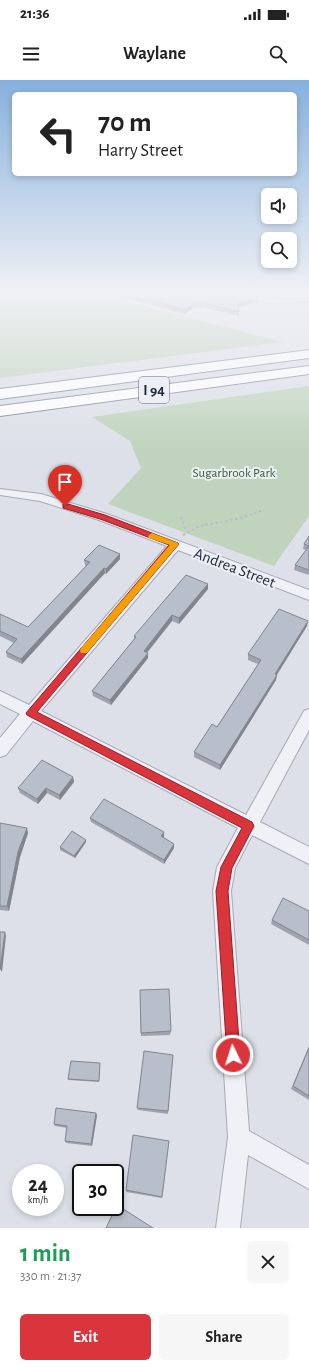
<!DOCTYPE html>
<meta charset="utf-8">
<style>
:root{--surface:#fff;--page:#f6f6f6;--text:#222;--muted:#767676;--accent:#da353c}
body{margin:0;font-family:"Alegreya Sans",sans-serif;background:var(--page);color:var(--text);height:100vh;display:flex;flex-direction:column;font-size:15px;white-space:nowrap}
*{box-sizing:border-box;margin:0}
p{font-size:13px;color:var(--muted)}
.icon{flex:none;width:22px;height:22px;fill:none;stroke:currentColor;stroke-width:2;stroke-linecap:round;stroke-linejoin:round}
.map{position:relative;height:1148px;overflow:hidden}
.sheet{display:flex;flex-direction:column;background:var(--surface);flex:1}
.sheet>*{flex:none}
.hud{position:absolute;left:12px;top:12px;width:285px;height:84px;border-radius:6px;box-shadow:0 2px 6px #0003;background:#fff;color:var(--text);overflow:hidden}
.buttons{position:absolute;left:261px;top:108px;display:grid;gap:8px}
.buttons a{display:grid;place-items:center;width:36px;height:36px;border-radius:6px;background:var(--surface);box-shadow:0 2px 6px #0003;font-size:20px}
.speed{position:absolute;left:12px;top:1084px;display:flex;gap:8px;font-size:20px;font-weight:700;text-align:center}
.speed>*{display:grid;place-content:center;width:52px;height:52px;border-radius:50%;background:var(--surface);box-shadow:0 2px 6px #0003;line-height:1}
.speed small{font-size:10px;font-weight:400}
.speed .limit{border:2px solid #111;border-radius:6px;background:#fff;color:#111}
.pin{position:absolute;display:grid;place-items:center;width:34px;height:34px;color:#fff;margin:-41px -17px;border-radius:50% 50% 50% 0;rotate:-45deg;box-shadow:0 0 4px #0007}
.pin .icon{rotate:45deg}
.me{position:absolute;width:44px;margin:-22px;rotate:356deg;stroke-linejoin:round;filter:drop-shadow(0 0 3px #0008)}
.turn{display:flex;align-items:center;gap:14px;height:84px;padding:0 20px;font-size:18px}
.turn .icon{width:52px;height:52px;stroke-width:2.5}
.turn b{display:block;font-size:28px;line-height:34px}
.round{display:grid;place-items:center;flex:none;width:42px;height:42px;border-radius:6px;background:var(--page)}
.summary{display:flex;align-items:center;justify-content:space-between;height:68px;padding:0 20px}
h1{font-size:24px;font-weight:700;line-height:30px;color:#1e9e55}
.action{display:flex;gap:8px;margin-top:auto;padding:8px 20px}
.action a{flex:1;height:46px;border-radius:6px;background:var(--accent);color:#fff;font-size:16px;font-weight:700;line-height:46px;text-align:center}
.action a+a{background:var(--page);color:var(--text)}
.status{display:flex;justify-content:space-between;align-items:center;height:28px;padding:0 20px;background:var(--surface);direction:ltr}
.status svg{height:11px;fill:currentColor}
header{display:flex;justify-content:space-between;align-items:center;height:52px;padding:0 20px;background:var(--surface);font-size:18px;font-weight:700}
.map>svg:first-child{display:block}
</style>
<div class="status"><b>21:36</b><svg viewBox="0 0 49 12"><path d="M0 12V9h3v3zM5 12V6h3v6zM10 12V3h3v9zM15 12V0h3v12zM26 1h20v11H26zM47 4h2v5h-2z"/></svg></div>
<header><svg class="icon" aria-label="menu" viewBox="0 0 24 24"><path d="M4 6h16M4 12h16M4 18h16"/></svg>Waylane<svg class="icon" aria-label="search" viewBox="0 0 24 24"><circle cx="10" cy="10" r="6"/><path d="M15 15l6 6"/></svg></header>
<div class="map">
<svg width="309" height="1148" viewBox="0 0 309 1148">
<rect width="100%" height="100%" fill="#dde0e8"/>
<!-- green -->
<path fill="#c0d3bd" d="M0,211H87L283,262L0,298Z
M309,306V436L274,486L108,424L141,388L130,361L92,337Z"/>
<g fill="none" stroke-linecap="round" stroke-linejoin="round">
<!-- street casing -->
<g stroke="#a6aab6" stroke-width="2">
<path id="street" d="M216,211H233L269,219L309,218V222L269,223L220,213Z
M0,409L41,414L107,434L309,510V520L178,470L41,631L246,735L304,631L309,629V650L260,742L309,767V784L252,755L235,788L231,811L249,1051L309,1085V1109L248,1075L240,1148H216L228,1057L213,811L217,787L238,748L33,641L6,675L0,677V658L20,634L0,624V611L29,625L167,466L99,440L40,421L0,415Z"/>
</g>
<!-- highway casing -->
<g stroke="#838ba0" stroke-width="2">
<path id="highway" d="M309,270V278L0,319V309Z
M309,286V294L0,336V326Z"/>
</g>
<!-- path -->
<path stroke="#bbbec7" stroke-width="2" stroke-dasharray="2.5 2.5" stroke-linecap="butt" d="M181,437L186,451
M183,455L200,446L237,439L264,430"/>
<!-- street -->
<use href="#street" fill="#f0f1f6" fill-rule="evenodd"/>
<!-- highway -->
<use href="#highway" fill="#fff" fill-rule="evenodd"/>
</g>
<!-- wall -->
<path fill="#9fa3af" d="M110,211H223L258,222L238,227L239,232V236L202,227L200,228L194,227L185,234L110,214Z
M241,211H303L278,217H271L272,212L267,217Z
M309,456V495L294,490L295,485L306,470L303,469L304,464Z
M120,474V479L106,494L105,493L22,584L7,577L6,572L14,563L0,556V534L28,547L86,486L85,485L84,480Z
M208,504V509L179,544L172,541L147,573L148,578L111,625L93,616L92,611L134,559V556Z
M307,546L277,595L276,600L220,690L194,677V672L217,647L258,584L248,580V574Z
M73,697L74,702L60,720L47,713L38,724L20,713L18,708Z
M90,738L164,757L163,758L174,764V768L164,784L91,742Z
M0,743L28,753L20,777L9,831L0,830Z
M86,762L75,778L60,770V767Z
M309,831V865L271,844L272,840Z
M140,910L171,951L170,955L141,956Z
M309,966V1020L291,1009Z
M173,975L168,1034L138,1030L137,1028Z
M100,983L99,1002L69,1000L68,999Z
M97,1035L92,1066L66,1063L65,1061L67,1048L55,1046L54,1044Z
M169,1061L162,1118L126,1112V1110Z"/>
<!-- shaded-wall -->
<path fill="#82858e" d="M269,211H272L267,217L268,213Z
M287,211H303L278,217V213Z
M258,218V222L237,227L238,223Z
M194,223V227L185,234V230Z
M202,223V227L200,228V224Z
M120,474V479L106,494V489Z
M104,488L105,493L22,584L21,579Z
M208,504V509L179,544V538Z
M172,535V541L144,576V571Z
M308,541L307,546L274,599L275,594Z
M148,573V578L111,625L110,620Z
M277,595L276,600L220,690V685Z
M73,697L74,702L60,720L59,715Z
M46,708L47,713L38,724L37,719Z
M27,748L28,753L20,777L9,831L7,826L18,772Z
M164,752V757L161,761V756Z
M86,760V762L75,778L74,776Z
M174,764V768L164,784V780Z
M5,852L6,856L2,892L0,889Z
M96,1033L97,1035L92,1066L91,1064Z"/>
<!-- building -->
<path fill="#b9becb" stroke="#82858e" d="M116,211H223L258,218L238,223L239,232L202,223L200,224L194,223L185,230Z
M259,211H269L268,213Z
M272,211H287L278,213L272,214Z
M309,456V490L295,485L309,466L304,464Z
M99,465L120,474L106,489L104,488L21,579L6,572L17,559L0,551V534L28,547L90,482L84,480Z
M186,495L208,504L179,538L172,535L144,571L148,573L110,620L92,611L136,557L134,556Z
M279,529L308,541L275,594L277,595L220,685L194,672L212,644L217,647L261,580L248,574Z
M42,680L73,697L59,715L46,708L37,719L18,708Z
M104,719L164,752L161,756L174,764L164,780L90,738Z
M0,743L27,748L18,772L7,826H0Z
M72,751L86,760L74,776L60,767Z
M283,818L309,831V860L272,840Z
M0,852H5L0,889Z
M169,909L171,951L141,953L140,910Z
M309,968V1016L293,1006Z
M144,971L173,975L168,1031L137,1028Z
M71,981L100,983L99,1001L68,999Z
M56,1028L96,1033L91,1064L65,1061L67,1046L54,1044Z
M133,1055L169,1061L162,1117L126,1110Z
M117,1125L153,1148H106Z"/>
<!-- sky -->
<linearGradient id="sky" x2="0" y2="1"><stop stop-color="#86b0dd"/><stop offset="0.57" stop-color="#f0f1f5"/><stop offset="1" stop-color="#f0f1f5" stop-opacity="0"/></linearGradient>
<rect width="309" height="372" fill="url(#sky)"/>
<!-- route -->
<path fill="#da353c" stroke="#8e2227" d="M63,424H68L105,435L178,463L179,464L37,632L252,742L254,746L232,788L228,811L240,975L238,980L233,982L228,980L227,975L216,811L221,787L242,748L27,635L26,633L169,465L100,439L63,428Z"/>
<!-- slow -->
<path fill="#f59e0b" d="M152,453L178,463L179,464L87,573H81L80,571L81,568L170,465L149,458L148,456Z"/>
<g text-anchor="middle" stroke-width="4" stroke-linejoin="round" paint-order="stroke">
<!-- far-park labels -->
<g font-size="13" fill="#345d31" stroke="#eceff6">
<text x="234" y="397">Sugarbrook Park</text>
</g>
<!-- shield labels -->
<rect fill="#eceff6" stroke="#616677" stroke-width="1" x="139" y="297" width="30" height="26" rx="3"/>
<g font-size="15" font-weight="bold" fill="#252c40">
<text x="154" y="315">I 94</text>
</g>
<!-- street labels -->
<g font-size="16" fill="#252c40" stroke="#eceff6">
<text transform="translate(235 487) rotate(21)" y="6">Andrea Street</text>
</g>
</g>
</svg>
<div class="buttons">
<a><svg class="icon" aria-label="sound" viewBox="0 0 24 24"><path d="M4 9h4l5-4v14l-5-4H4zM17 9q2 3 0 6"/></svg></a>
<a><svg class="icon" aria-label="search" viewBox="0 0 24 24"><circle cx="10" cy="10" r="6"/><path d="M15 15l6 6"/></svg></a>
</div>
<div class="speed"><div>24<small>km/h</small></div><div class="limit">30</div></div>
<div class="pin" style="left:65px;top:426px;background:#d93025"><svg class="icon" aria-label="arrive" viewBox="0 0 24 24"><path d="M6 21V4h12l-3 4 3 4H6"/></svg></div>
<svg class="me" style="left:233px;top:975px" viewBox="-20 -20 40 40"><circle r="17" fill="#da353c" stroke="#fff" stroke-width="3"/><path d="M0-11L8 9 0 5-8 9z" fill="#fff"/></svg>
<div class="hud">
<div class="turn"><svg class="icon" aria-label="left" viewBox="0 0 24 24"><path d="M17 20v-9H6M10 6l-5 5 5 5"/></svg><div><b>70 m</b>Harry Street</div></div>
</div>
</div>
<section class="sheet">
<div class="summary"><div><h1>1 min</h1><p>330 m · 21:37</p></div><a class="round"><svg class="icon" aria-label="close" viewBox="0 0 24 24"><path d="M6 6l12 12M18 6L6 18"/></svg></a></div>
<div class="action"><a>Exit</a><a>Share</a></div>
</section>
